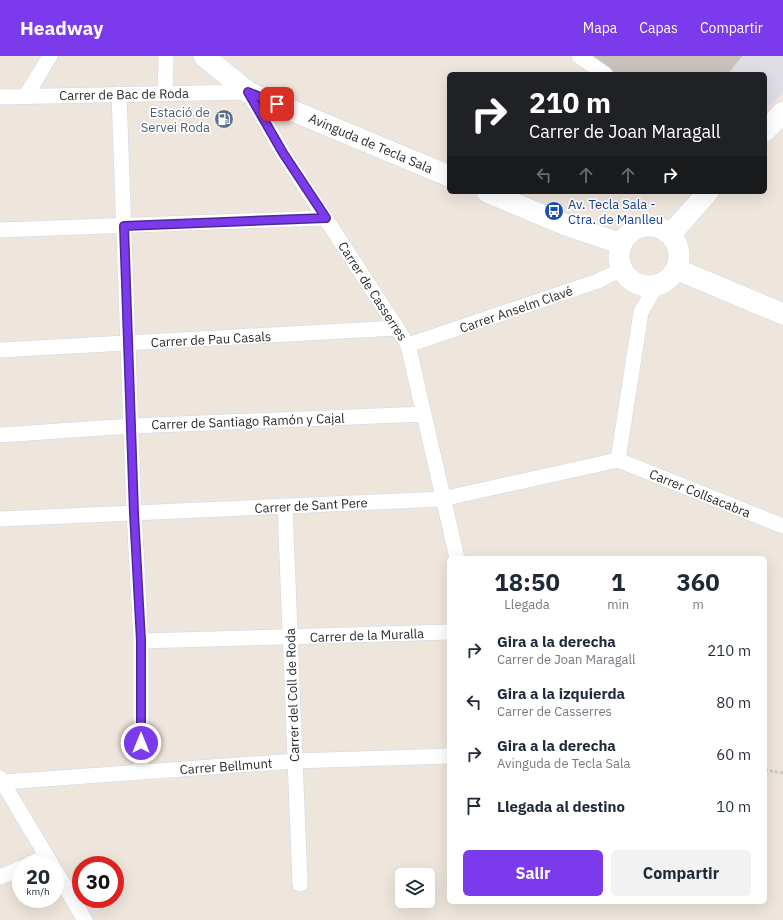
<!DOCTYPE html>
<html lang="es">
<meta charset="utf-8">
<style>
:root{--surface:#fff;--page:#f2f2f3;--text:#1f2937;--muted:#747a83;--accent:#7c3aed}
body{margin:0;font-family:"IBM Plex Sans",sans-serif;background:var(--page);color:var(--text);height:100vh;display:flex;flex-direction:column;font-size:15px;white-space:nowrap}
*{box-sizing:border-box;margin:0}
p{font-size:13px;color:var(--muted)}
.icon{flex:none;width:22px;height:22px;fill:none;stroke:currentColor;stroke-width:2;stroke-linecap:round;stroke-linejoin:round}
.map{position:relative;flex:1;overflow:hidden}
.side{position:absolute;left:447px;top:500px;width:320px;height:348px;display:flex;flex-direction:column;background:var(--surface);border-radius:6px;box-shadow:0 4px 16px #0002}
.side>*{flex:none}
.hud{position:absolute;left:447px;top:16px;width:320px;height:122px;border-radius:6px;box-shadow:0 4px 16px #0002;background:#202124;color:#fff;overflow:hidden}
.controls{position:absolute;left:395px;top:812px;display:grid;gap:8px}
.controls a{display:grid;place-items:center;width:40px;height:40px;border-radius:6px;background:var(--surface);box-shadow:0 4px 16px #0002;font-size:20px}
.speed{position:absolute;left:12px;top:800px;display:flex;gap:8px;font-size:20px;font-weight:700;text-align:center}
.speed>*{display:grid;place-content:center;width:52px;height:52px;border-radius:50%;background:var(--surface);box-shadow:0 4px 16px #0002;line-height:1}
.speed small{font-size:10px;font-weight:400}
.speed .limit{border:6px solid #d22;background:#fff;color:#111}
.pin{position:absolute;display:grid;place-items:center;width:34px;height:34px;color:#fff;margin:-17px;border-radius:8px;box-shadow:0 2px 6px #0006}
.me{position:absolute;width:44px;margin:-22px;rotate:0deg;stroke-linejoin:round;filter:drop-shadow(0 0 3px #0008)}
.turn{display:flex;align-items:center;gap:14px;height:84px;padding:0 16px;font-size:18px}
.turn .icon{width:52px;height:52px;stroke-width:2.5}
.turn b{display:block;font-size:28px;line-height:34px}
.lanes{display:flex;align-items:center;height:38px;padding:0 16px;background:#0003;justify-content:center;gap:20px;direction:ltr}
.lanes .off{opacity:.35}
.eta{display:flex;justify-content:space-evenly;align-items:center;height:68px;text-align:center}
.eta b{font-size:24px;font-weight:700;line-height:28px}
.cta{display:flex;gap:8px;margin-top:auto;padding:8px 16px}
.cta a{flex:1;height:46px;border-radius:6px;background:var(--accent);color:#fff;font-size:16px;font-weight:700;line-height:46px;text-align:center}
.cta a+a{background:var(--page);color:var(--text)}
ul{padding:0;list-style:none}
li{display:flex;align-items:center;gap:12px;height:52px;padding:0 16px}
li div{flex:1}
li b{display:block;font-size:15px}
li em{font-style:normal}
header{display:flex;align-items:center;gap:24px;box-sizing:border-box;height:56px;padding:0 20px;background:var(--accent);color:#fff}
header strong{font-size:19px}
nav{display:flex;gap:22px;margin-inline-start:auto;font-size:14px}
.map>svg:first-child{display:block}
</style>
<header>
<strong>Headway</strong>
<nav><a>Mapa</a><a>Capas</a><a>Compartir</a></nav>
</header>
<div class="map">
<svg width="783" height="864" viewBox="0 0 783 864">
<rect width="100%" height="100%" fill="#eee5dc"/>
<!-- industrial -->
<path fill="#dfdde6" d="M581,0H783V36L765,55V18H608Z"/>
<!-- building -->
<path fill="#c9c2bc" stroke="#c9c1b6" d="M592,0H742L727,18H618Z"/>
<g fill="none" stroke-linecap="round" stroke-linejoin="round">
<!-- street casing -->
<g stroke="#d1d6e5" stroke-width="16">
<path id="street" d="M579,0L605,18
M119,38L134,457L141,585V716
M165,38L166,0
M26,40L50,0
M0,41L248,36L283,97L408,289L457,502
M0,174L326,162
M408,289L598,225L622,213
M0,294L397,272
M0,379L131,370L424,358
M618,404L641,256L656,230
M618,404L783,470
M285,450L300,828
M0,463L442,443L618,404
M141,585L449,576
M0,722L52,809
M3,726L295,705L449,700
M27,809L47,800
M55,814L85,864
M0,821L21,812"/>
</g>
<!-- secondary casing -->
<g stroke="#d1d6e5" stroke-width="22">
<path id="secondary" d="M204,0L248,36L449,120
M765,75L783,56
M487,136L566,169L622,188
M619 200a30 30 0 1 1 60 0a30 30 0 1 1-60 0Z
M670,179L708,136
M676,213L783,258"/>
</g>
<!-- path -->
<path stroke="#c8c8c8" stroke-width="2.5" stroke-dasharray="3 2" stroke-linecap="butt" d="M765,714L783,717"/>
<!-- street -->
<use href="#street" stroke="#fff" stroke-width="15"/>
<!-- secondary -->
<use href="#secondary" stroke="#fff" stroke-width="21"/>
</g>
<g fill="none" stroke-linecap="round" stroke-linejoin="round">
<!-- route casing -->
<g stroke="#51269a" stroke-width="10">
<path id="route" d="M141,687V585L134,457L124,170L326,162L283,97L248,36L277,48"/>
</g>
<!-- route -->
<use href="#route" stroke="#7c3aed" stroke-width="7"/>
</g>
<!-- icons -->
<defs>
<g id="fuel-disc" transform="scale(1)"><circle r="9.5" fill="#5c6f8a" stroke="#fff"/><path d="M-5.5-6h7V0h2V4h1.3V-2.5L3-4.5l.8-.8L6-3V5H2.5V1h-1V6h-7ZM-4.2-4.7v3.2H.2V-4.7Z" fill="#fff"/></g>
<g id="bus-disc" transform="scale(1)"><circle r="9.5" fill="#1a4fb4" stroke="#fff"/><path d="M-5-6H5V4H4V6H2V4H-2V6H-4V4H-5ZM-3.5-4V0h7V-4ZM-3.5 1.2v1.5H-2V1.2ZM2 1.2v1.5H3.5V1.2Z" fill="#fff"/></g>
</defs>
<g fill-rule="evenodd">
<use href="#fuel-disc" x="224" y="63"/>
<use href="#bus-disc" x="554" y="155"/>
</g>
<g text-anchor="middle" stroke-width="3.5" stroke-linejoin="round" paint-order="stroke">
<!-- street labels -->
<g font-size="13" fill="#2b2b2b" stroke="#fff">
<text transform="translate(124 38) rotate(-1)" y="5">Carrer de Bac de Roda</text>
<text transform="translate(371 87) rotate(23)" y="5">Avinguda de Tecla Sala</text>
<text transform="translate(373 235) rotate(57)" y="5">Carrer de Casserres</text>
<text transform="translate(516 253) rotate(-19)" y="5">Carrer Anselm Clavé</text>
<text transform="translate(211 283) rotate(-3)" y="5">Carrer de Pau Casals</text>
<text transform="translate(248 365) rotate(-2)" y="5">Carrer de Santiago Ramón y Cajal</text>
<text transform="translate(700 437) rotate(22)" y="5">Carrer Collsacabra</text>
<text transform="translate(311 449) rotate(-3)" y="5">Carrer de Sant Pere</text>
<text transform="translate(367 579) rotate(-2)" y="5">Carrer de la Muralla</text>
<text transform="translate(292 639) rotate(-92)" y="5">Carrer del Coll de Roda</text>
<text transform="translate(226 710) rotate(-4)" y="5">Carrer Bellmunt</text>
</g>
<!-- service labels -->
<g font-size="13" fill="#4e5e75" stroke="#fff" text-anchor="end">
<text x="210" y="61">Estació de<tspan x="210" dy="15">Servei Roda</tspan></text>
</g>
<!-- transit labels -->
<g font-size="13" fill="#164399" stroke="#fff" text-anchor="start">
<text x="568" y="153">Av. Tecla Sala -<tspan x="568" dy="15">Ctra. de Manlleu</tspan></text>
</g>
</g>
</svg>
<div class="controls">
<a><svg class="icon" aria-label="layers" viewBox="0 0 24 24"><path d="M12 4l9 5-9 5-9-5zM3 14l9 5 9-5"/></svg></a>
</div>
<div class="speed"><div>20<small>km/h</small></div><div class="limit">30</div></div>
<div class="pin" style="left:277px;top:48px;background:#d93025"><svg class="icon" aria-label="arrive" viewBox="0 0 24 24"><path d="M6 21V4h12l-3 4 3 4H6"/></svg></div>
<svg class="me" style="left:141px;top:687px" viewBox="-20 -20 40 40"><circle r="17" fill="#7c3aed" stroke="#fff" stroke-width="3"/><path d="M0-11L8 9 0 5-8 9z" fill="#fff"/></svg>
<div class="hud">
<div class="turn"><svg class="icon" aria-label="right" viewBox="0 0 24 24"><path d="M7 20v-9h11M14 6l5 5-5 5"/></svg><div><b>210 m</b>Carrer de Joan Maragall</div></div>
<div class="lanes"><svg class="icon off" aria-label="left" viewBox="0 0 24 24"><path d="M17 20v-9H6M10 6l-5 5 5 5"/></svg><svg class="icon off" aria-label="ahead" viewBox="0 0 24 24"><path d="M12 20V5M6 11l6-6 6 6"/></svg><svg class="icon off" aria-label="ahead" viewBox="0 0 24 24"><path d="M12 20V5M6 11l6-6 6 6"/></svg><svg class="icon" aria-label="right" viewBox="0 0 24 24"><path d="M7 20v-9h11M14 6l5 5-5 5"/></svg></div>
</div>
<section class="side">
<div class="eta">
<div><b>18:50</b><p>Llegada</p></div>
<div><b>1</b><p>min</p></div>
<div><b>360</b><p>m</p></div>
</div>
<ul>
<li><svg class="icon" aria-label="right" viewBox="0 0 24 24"><path d="M7 20v-9h11M14 6l5 5-5 5"/></svg><div><b>Gira a la derecha</b><p>Carrer de Joan Maragall</p></div><em>210 m</em></li>
<li><svg class="icon" aria-label="left" viewBox="0 0 24 24"><path d="M17 20v-9H6M10 6l-5 5 5 5"/></svg><div><b>Gira a la izquierda</b><p>Carrer de Casserres</p></div><em>80 m</em></li>
<li><svg class="icon" aria-label="right" viewBox="0 0 24 24"><path d="M7 20v-9h11M14 6l5 5-5 5"/></svg><div><b>Gira a la derecha</b><p>Avinguda de Tecla Sala</p></div><em>60 m</em></li>
<li><svg class="icon" aria-label="arrive" viewBox="0 0 24 24"><path d="M6 21V4h12l-3 4 3 4H6"/></svg><div><b>Llegada al destino</b></div><em>10 m</em></li>
</ul>
<div class="cta"><a>Salir</a><a>Compartir</a></div>
</section>
</div>
